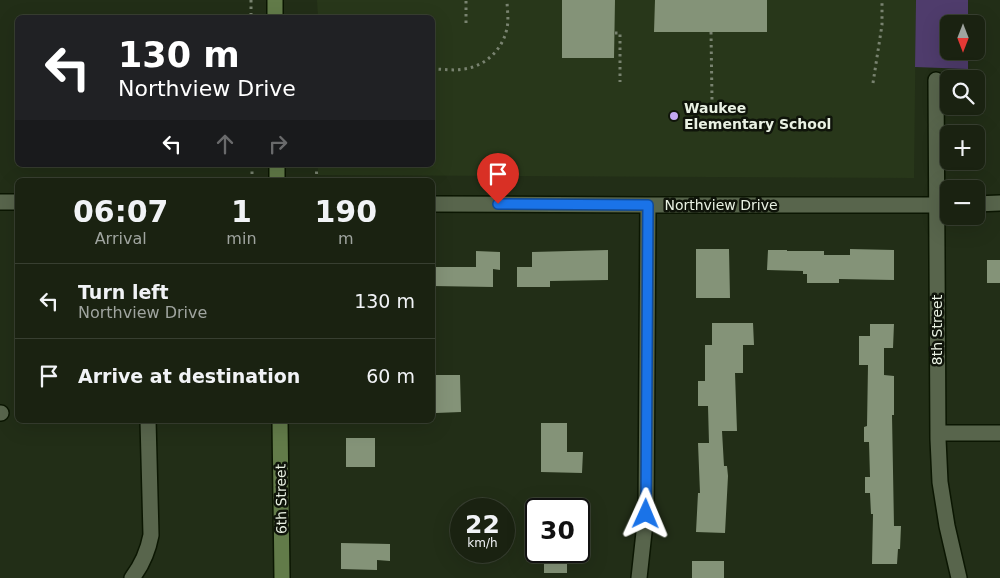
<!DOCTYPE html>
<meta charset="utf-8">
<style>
:root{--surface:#1a2211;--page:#272f1f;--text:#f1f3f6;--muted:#9fa49f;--line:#383f31}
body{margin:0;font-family:"DejaVu Sans",sans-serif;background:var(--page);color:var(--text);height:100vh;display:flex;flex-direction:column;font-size:19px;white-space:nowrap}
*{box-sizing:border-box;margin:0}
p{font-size:16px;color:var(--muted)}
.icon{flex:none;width:28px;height:28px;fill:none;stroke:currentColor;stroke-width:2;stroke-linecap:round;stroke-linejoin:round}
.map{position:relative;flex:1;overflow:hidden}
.side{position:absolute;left:15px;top:178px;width:420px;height:245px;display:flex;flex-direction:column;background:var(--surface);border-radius:8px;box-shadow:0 5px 20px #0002,0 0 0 1px var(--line)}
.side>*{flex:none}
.hud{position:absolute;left:15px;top:15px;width:420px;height:152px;border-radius:8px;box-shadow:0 5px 20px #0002,0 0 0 1px var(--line);background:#202124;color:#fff;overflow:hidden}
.needle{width:32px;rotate:180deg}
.controls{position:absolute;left:940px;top:15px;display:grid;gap:10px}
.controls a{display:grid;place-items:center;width:45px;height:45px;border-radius:8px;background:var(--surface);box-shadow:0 5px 20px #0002,0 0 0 1px var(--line);font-size:25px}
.speed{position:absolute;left:450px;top:498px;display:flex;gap:10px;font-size:25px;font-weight:700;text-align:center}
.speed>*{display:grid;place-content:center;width:65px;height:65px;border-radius:50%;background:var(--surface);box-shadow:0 5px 20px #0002,0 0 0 1px var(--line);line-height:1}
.speed small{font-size:12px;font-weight:400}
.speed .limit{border:2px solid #111;border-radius:8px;background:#fff;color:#111}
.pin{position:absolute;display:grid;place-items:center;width:42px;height:42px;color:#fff;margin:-51px -21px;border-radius:50% 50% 50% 0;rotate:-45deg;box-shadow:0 0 5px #0007}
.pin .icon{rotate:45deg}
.me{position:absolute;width:55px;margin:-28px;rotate:1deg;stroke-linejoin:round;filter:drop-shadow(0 0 4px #0008)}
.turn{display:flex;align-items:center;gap:18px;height:105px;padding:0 20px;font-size:22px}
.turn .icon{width:65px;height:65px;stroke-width:2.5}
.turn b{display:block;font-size:35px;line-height:42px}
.lanes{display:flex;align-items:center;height:48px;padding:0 20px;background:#0003;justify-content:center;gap:25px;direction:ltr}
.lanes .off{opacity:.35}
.eta{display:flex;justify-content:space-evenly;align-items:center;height:85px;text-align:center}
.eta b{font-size:30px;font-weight:800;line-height:35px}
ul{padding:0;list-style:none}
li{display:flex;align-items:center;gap:15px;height:75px;padding:0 20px;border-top:1px solid var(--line)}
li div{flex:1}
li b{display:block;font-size:19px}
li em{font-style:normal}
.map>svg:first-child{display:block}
</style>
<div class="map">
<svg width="1000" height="578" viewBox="0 0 1000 578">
<rect width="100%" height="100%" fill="#222e17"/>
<!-- built -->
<path fill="#28371a" d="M317,0H916L914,178L318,175V165H432V18L318,17Z"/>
<!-- green -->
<path fill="#4f3c6c" d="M916,0H968V24H949V51H968V69L915,67Z"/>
<!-- building -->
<path fill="#849378" d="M562,0H615L614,58H562Z
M655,0H767V32H654Z
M696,249H729L730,298H696Z
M850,249L894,250V280L839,279V283H807V274H803V271L767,270L768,250H787V251H824V255H850Z
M608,250V280L550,281V287H517V267H532V252Z
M476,251L500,252V270L493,269V287L432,286V267H476Z
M987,260H1000V283H987Z
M712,323H753L754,345H743V373H735L737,431H722L724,466H727L728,476L725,533L696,532L698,493H700L698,443H709L708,406H698V381H705V345H712Z
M870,324H894L893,348H884V375L894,376V415H892L894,526H901L900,549H898L897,564H872L873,514H871L870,493H865V477H870L869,442H864V427L867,426L868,365H859V336H870Z
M436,375H460L461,412L436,413Z
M541,423H567V452H583L582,473L541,472Z
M346,438H375V467H346Z
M341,543L390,544V561L377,560V570L341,569Z
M544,551H567V573H544Z
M692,561H724V578H692Z"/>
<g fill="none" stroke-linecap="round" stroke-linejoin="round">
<!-- minor casing -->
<g stroke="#0b1602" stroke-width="18">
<path id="minor" d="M936,80L938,439L940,482L947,526L959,578
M0,202H18
M432,204L648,205H949
M976,204L1000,203
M0,413H1
M938,433H1000
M132,578C142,565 148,551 151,535L148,420
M639,578L646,514L648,205"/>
</g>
<!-- secondary casing -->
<g stroke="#0b1602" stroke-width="18">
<path id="secondary" d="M275,0V18
M277,165V180
M280,420L282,578"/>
</g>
<!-- path -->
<path stroke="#798370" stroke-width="3" stroke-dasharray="2.5 4" stroke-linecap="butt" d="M251,0V18
M466,23V0
M711,32L712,100
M615,33H620V82
M432,69C443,69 454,71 464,69C486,66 503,49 507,28C509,19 507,9 507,0
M873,83L882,25V0
M252,165V180H264
M316,165L317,180
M290,179L306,180"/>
<!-- minor -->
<use href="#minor" stroke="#58654c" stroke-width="15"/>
<!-- secondary -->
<use href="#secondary" stroke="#627b49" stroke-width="15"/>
</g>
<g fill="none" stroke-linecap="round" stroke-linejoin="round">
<!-- route casing -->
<g stroke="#114b97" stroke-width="12">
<path id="route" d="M498,204L648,205L646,514"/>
</g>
<!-- route -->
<use href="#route" stroke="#1a73e8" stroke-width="9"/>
</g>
<!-- markers -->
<circle fill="#c3a7f2" stroke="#0f140a" stroke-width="2" cx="674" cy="116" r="5"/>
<g text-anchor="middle" stroke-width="5" stroke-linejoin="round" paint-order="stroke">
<!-- poi labels -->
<g font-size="14" font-weight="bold" fill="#e9f1e3" stroke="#0f140a" text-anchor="start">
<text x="684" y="113">Waukee<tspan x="684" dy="16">Elementary School</tspan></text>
</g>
<!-- street labels -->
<g font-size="14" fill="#e9f1e3" stroke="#0f140a">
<text x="721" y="210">Northview Drive</text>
<text transform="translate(937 330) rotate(-90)" y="5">8th Street</text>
<text transform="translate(281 499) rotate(-91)" y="5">6th Street</text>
</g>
</g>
</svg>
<div class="controls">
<a><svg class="needle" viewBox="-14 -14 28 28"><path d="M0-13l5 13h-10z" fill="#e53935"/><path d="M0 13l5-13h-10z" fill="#9fa49f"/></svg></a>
<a><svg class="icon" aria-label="search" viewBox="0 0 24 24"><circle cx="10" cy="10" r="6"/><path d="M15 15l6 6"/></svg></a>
<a>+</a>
<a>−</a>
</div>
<div class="speed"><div>22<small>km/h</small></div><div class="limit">30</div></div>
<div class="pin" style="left:498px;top:204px;background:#d93025"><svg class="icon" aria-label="arrive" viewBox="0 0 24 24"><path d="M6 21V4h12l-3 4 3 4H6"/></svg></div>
<svg class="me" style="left:646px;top:514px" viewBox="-20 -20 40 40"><path d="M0-17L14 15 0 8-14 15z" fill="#1a73e8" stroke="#fff" stroke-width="4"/></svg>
<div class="hud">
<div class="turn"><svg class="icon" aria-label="left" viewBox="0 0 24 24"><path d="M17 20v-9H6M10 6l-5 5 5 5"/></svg><div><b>130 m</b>Northview Drive</div></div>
<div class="lanes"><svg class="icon" aria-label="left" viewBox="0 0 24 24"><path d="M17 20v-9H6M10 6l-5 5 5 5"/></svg><svg class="icon off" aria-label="ahead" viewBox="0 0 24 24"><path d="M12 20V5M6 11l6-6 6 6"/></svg><svg class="icon off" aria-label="right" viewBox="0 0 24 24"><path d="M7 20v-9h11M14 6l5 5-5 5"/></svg></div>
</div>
<section class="side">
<div class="eta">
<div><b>06:07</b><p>Arrival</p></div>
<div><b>1</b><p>min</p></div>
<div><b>190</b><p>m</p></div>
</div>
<ul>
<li><svg class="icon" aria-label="left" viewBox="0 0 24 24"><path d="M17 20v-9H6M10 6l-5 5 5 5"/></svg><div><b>Turn left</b><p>Northview Drive</p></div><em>130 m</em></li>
<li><svg class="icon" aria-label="arrive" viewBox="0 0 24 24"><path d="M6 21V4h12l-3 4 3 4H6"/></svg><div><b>Arrive at destination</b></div><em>60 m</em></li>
</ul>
</section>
</div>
